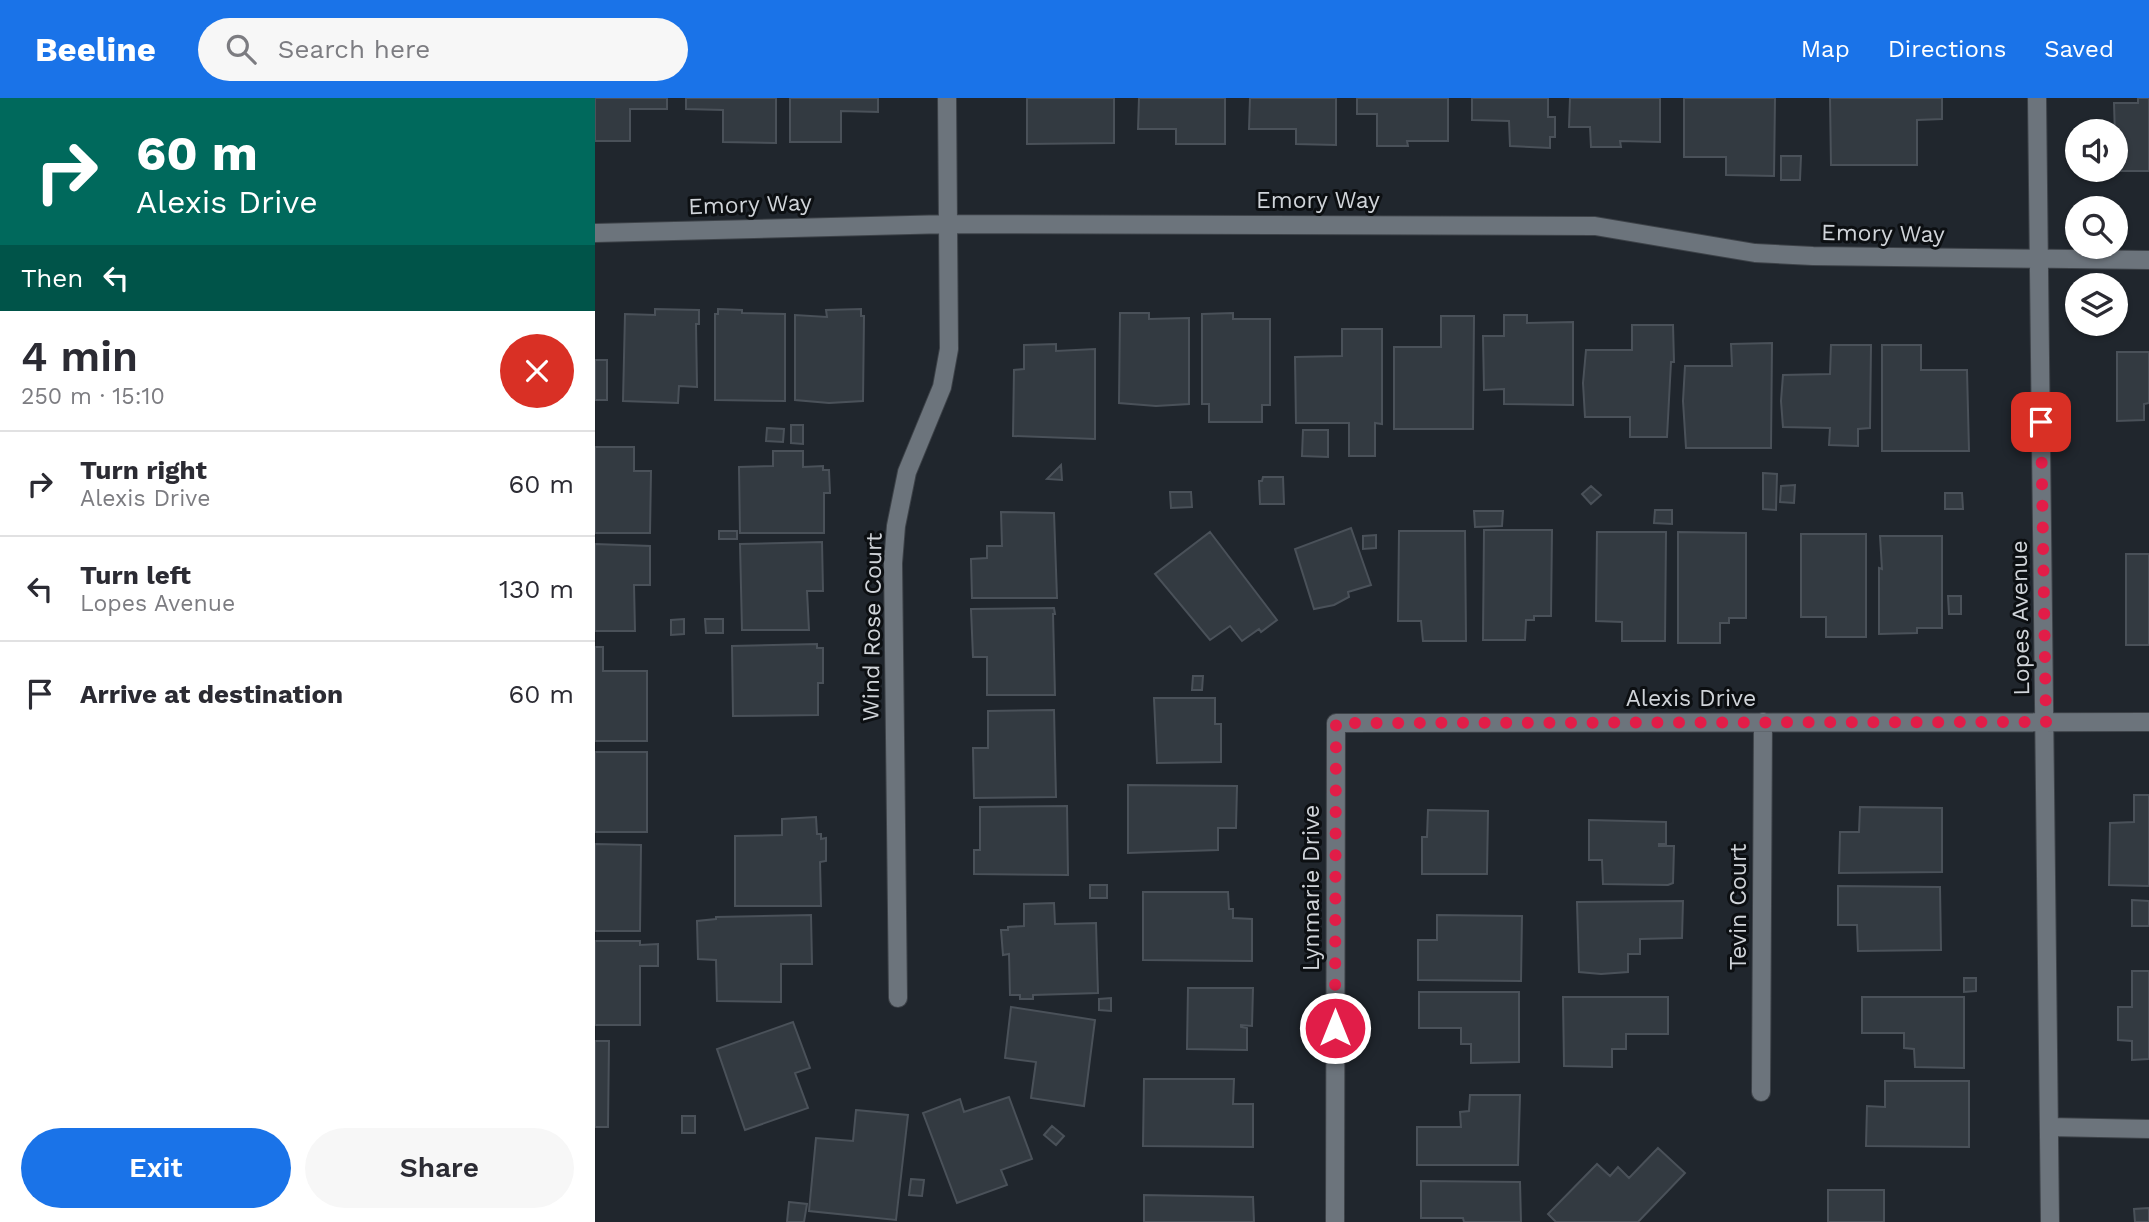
<!DOCTYPE html>
<meta charset="utf-8">
<style>
:root{--surface:#fff;--page:#f7f7f7;--text:#2b2b33;--muted:#7c7c81;--line:#e1e1e2;--accent:#1a73e8}
body{margin:0;font-family:"Work Sans",sans-serif;background:var(--page);color:var(--text);height:100vh;display:flex;flex-direction:column;font-size:26px;white-space:nowrap}
*{box-sizing:border-box;margin:0}
p{font-size:23px;color:var(--muted)}
.icon{flex:none;width:38px;height:38px;fill:none;stroke:currentColor;stroke-width:2;stroke-linecap:round;stroke-linejoin:round}
.map{position:relative;flex:1;overflow:hidden}
.panel{display:flex;flex-direction:column;background:var(--surface);width:595px}
.panel>*{flex:none}
.top-card{background:#00695c;color:#fff;overflow:hidden}
.fabs{position:absolute;left:1470px;top:21px;display:grid;gap:14px}
.fabs a{display:grid;place-items:center;width:63px;height:63px;border-radius:50%;background:var(--surface);box-shadow:0 2px 5px #0004;font-size:35px}
.pin{position:absolute;display:grid;place-items:center;width:60px;height:60px;color:#fff;margin:-30px;border-radius:14px;box-shadow:0 4px 10px #0006}
.me{position:absolute;width:77px;margin:-38px;rotate:0deg;stroke-linejoin:round;filter:drop-shadow(0 0 5px #0008)}
.turn{display:flex;align-items:center;gap:24px;height:147px;padding:0 21px;font-size:32px}
.turn .icon{width:91px;height:91px;stroke-width:2.5}
.turn b{display:block;font-size:49px;line-height:60px}
.then{display:flex;align-items:center;height:66px;padding:0 21px;background:#0003;gap:14px;font-size:26px}
.round{display:grid;place-items:center;flex:none;width:74px;height:74px;border-radius:37px;background:var(--page)}
.overview{display:flex;align-items:center;justify-content:space-between;height:119px;padding:0 21px}
h1{font-size:42px;font-weight:600;line-height:52px}
.button{display:flex;gap:14px;margin-top:auto;padding:14px 21px}
.button a{flex:1;height:80px;border-radius:42px;background:var(--accent);color:#fff;font-size:28px;font-weight:600;line-height:80px;text-align:center}
.button a+a{background:var(--page);color:var(--text)}
ul{padding:0;list-style:none}
li{display:flex;align-items:center;gap:21px;height:105px;padding:0 21px;border-top:2px solid var(--line)}
li div{flex:1}
li b{display:block;font-size:26px}
li em{font-style:normal}
header{display:flex;align-items:center;gap:42px;box-sizing:border-box;height:98px;padding:0 35px;background:var(--accent);color:#fff}
header strong{font-size:33px}
nav{display:flex;gap:38px;margin-inline-start:auto;font-size:24px}
.search{width:490px;height:63px;background:var(--page);display:flex;align-items:center;gap:18px;box-sizing:border-box;padding:0 24px;border-radius:38px;color:var(--muted);font-size:26px}
main{display:flex;flex:1;min-height:0}
.map>svg:first-child{display:block}
</style>
<header>
<strong>Beeline</strong>
<div class="search"><svg class="icon" aria-label="search" viewBox="0 0 24 24"><circle cx="10" cy="10" r="6"/><path d="M15 15l6 6"/></svg>Search here</div>
<nav><a>Map</a><a>Directions</a><a>Saved</a></nav>
</header>
<main>
<section class="panel">
<div class="top-card">
<div class="turn"><svg class="icon" aria-label="right" viewBox="0 0 24 24"><path d="M7 20v-9h11M14 6l5 5-5 5"/></svg><div><b>60 m</b>Alexis Drive</div></div>
<div class="then">Then<svg class="icon" aria-label="left" viewBox="0 0 24 24"><path d="M17 20v-9H6M10 6l-5 5 5 5"/></svg></div>
</div>
<div class="overview"><div><h1>4 min</h1><p>250 m · 15:10</p></div><a class="round" style="background:#d93025;color:#fff"><svg class="icon" aria-label="close" viewBox="0 0 24 24"><path d="M6 6l12 12M18 6L6 18"/></svg></a></div>
<ul>
<li><svg class="icon" aria-label="right" viewBox="0 0 24 24"><path d="M7 20v-9h11M14 6l5 5-5 5"/></svg><div><b>Turn right</b><p>Alexis Drive</p></div><em>60 m</em></li>
<li><svg class="icon" aria-label="left" viewBox="0 0 24 24"><path d="M17 20v-9H6M10 6l-5 5 5 5"/></svg><div><b>Turn left</b><p>Lopes Avenue</p></div><em>130 m</em></li>
<li><svg class="icon" aria-label="arrive" viewBox="0 0 24 24"><path d="M6 21V4h12l-3 4 3 4H6"/></svg><div><b>Arrive at destination</b></div><em>60 m</em></li>
</ul>
<div class="button"><a>Exit</a><a>Share</a></div>
</section>
<div class="map">
<svg width="1554" height="1124" viewBox="0 0 1554 1124">
<rect width="100%" height="100%" fill="#20262d"/>
<!-- building -->
<path fill="#333a41" stroke="#4a5159" stroke-width="2" d="M0,0H72V11H35V43H0Z
M91,0H181V45L128,44V12L91,11Z
M195,0H283V14L246,13V44H195Z
M432,0H519V45L432,46Z
M544,0H630V46H581V31H543Z
M655,0H741V47L701,46V31H654Z
M762,0H853V43H812L813,48H782V16H762Z
M877,0H953V19H960V39H955V50L915,48L914,23L877,22Z
M975,0H1065V44L1025,43L1026,49H996L995,29H974Z
M1089,0H1180L1179,78L1131,77V59H1089Z
M1235,0H1347V21L1322,22V67H1236Z
M1543,0H1554V73H1518L1521,72L1519,5H1543Z
M1186,58H1206L1205,82H1186Z
M60,211L104,212V226H101L102,289L84,288L83,305L28,303L30,216L60,217Z
M123,211L147,212V215L190,216V303L120,302V216H123Z
M266,211V218H269L268,303L234,305L200,302V217L232,219L231,212Z
M525,215H554V221L594,220V306L561,308L524,305Z
M638,215V221H675V307H667V324H614V306H607V216Z
M909,217H932V225L978,224V307L909,306V291L889,292L888,238H909Z
M846,218H879L878,331H799V249H846Z
M1037,227H1078L1079,264H1076L1072,339H1035V319H990L988,285L991,252H1037Z
M747,231H787V326L780,325V358H754V325H701L700,259L747,258Z
M1177,245L1176,350H1091L1088,303L1090,268H1137L1136,246Z
M461,246V253L500,251V341L418,338L419,272L429,271V247Z
M1236,247H1276L1275,330L1263,331V348L1234,347L1235,330L1188,329L1186,303L1188,277L1235,276Z
M1287,247H1326V272H1372L1374,353H1287Z
M1522,254H1554V305L1549,306V322L1522,323Z
M0,262H12V302H0Z
M196,327H208V346L196,345Z
M172,330L189,331L188,344L171,343Z
M708,332H733V359L707,358Z
M0,349H39V373H56L55,435H0Z
M178,353H208V369L228,368V372H234L235,395H229V435H145L144,369L178,368Z
M466,367L467,382L452,381Z
M1168,375L1182,376L1181,412L1168,411Z
M668,379H688L689,406H665L664,383H667Z
M1200,387L1199,405L1185,404L1186,388Z
M996,388L1006,397L996,406L987,396Z
M575,394H596L597,409L576,410Z
M1350,395H1367L1368,411H1350Z
M1060,412H1077V426L1059,425Z
M879,413H908L907,428L880,429Z
M406,414L459,415L462,500H377L376,461L392,460V448H407Z
M756,430L776,487L753,494L754,499L739,507L719,511L700,451Z
M889,432H957L956,518H939V522H931L930,542H888Z
M124,433H142V441H124Z
M804,433H870L871,543H828L826,523H803Z
M615,434L682,522L666,534L664,531L647,543L635,528L615,542L560,476Z
M1002,434H1071L1070,543H1027V524L1001,523Z
M1083,434L1151,435V520H1134V525H1125V545H1083Z
M1206,436H1271V539H1231V519H1206Z
M781,437V450L768,451V438Z
M1285,438H1347V530H1322V535L1284,536V470L1287,471Z
M227,444L228,493H212L214,532H147L145,446Z
M0,446L55,448V487H39L40,533H0Z
M1531,456H1554V547H1531Z
M1353,498H1366V516H1354Z
M459,510L460,516H458L460,597H392V559H378L376,511Z
M89,521V536L76,537V522Z
M110,521H128V535H111Z
M222,546V550H228V585H223V617L138,618L137,548Z
M0,549H8V573H52V643H0Z
M598,578H608L607,592H597Z
M559,600H620V626H626V664L562,665Z
M459,612L461,699L379,700L378,650H393V613Z
M0,654H52V734H0Z
M533,687L642,688L641,730H623V752L533,755Z
M1539,697H1554V788L1514,787L1515,725L1539,724Z
M472,708L473,777L379,776V752H385V709Z
M1265,709L1347,710V774L1244,775L1245,734H1264Z
M833,712L893,713L892,776H827V739H832Z
M221,719L222,736H226V741L231,740V763L225,764L226,808H140V738L187,737V721Z
M994,722L1071,724V746H1064V748H1079L1078,785L1073,787L1008,786L1007,762H994Z
M0,746L46,747L45,833H0Z
M495,787H512V800H495Z
M1243,788L1345,789L1346,852L1263,853L1262,827H1243Z
M548,794H633L634,811H638V820L657,821V863L548,862Z
M1537,802L1554,803V828H1537Z
M1088,803L1087,840L1045,841V856H1033V874L1006,876L984,874L982,804Z
M459,805L460,826L501,825L503,895L438,897V901H425V897H415L414,856L408,857L406,832H413V829L429,828V806Z
M216,817L217,866H186V904L122,903L121,862L103,861L102,823L121,821V819Z
M842,817L927,818L926,883L823,882V842H842Z
M0,843H45V847L63,846V868H45V927H0Z
M1537,873H1554V961L1537,962V943L1523,942V909H1537Z
M1369,880H1381V893L1369,894Z
M593,890H658L657,928L646,927V929L652,930V952L592,951Z
M824,894H924V964L876,965V946H866V930H824Z
M968,899H1073V936H1031V951H1017V969L969,968Z
M1267,899H1369V970L1320,969L1319,951L1309,950V935H1267Z
M516,900V913L504,912V901Z
M416,909L500,922L489,1008L436,1000L441,964L410,960Z
M198,924L215,970L200,975L213,1010L150,1032L122,951Z
M0,943H14L13,1029H0Z
M549,981H639L638,1006H658V1049L548,1048Z
M1290,983H1374V1049L1271,1048L1272,1008L1290,1009Z
M875,997H925L923,1067H822V1029H866L865,1014L874,1013Z
M414,999L437,1061L406,1072L412,1087L362,1105L328,1015L365,1001L369,1014Z
M261,1012L313,1017L301,1122L214,1113L221,1040L258,1043Z
M87,1018H100V1035H87Z
M457,1028L469,1038L461,1047L449,1037Z
M1063,1050L1090,1075L1043,1124H961L953,1116L1002,1066L1015,1078L1023,1069L1034,1080Z
M316,1081L329,1082L327,1098L314,1097Z
M826,1083L925,1084L926,1124H869L868,1120H826Z
M1233,1092H1289V1124H1233Z
M549,1097L658,1099L659,1124H549Z
M194,1104L212,1106L209,1124H192Z
M1554,1110V1124H1540L1539,1111Z"/>
<g fill="none" stroke-linecap="round" stroke-linejoin="round">
<!-- minor casing -->
<g stroke="#3d4248" stroke-width="20">
<path id="minor" d="M1442,0L1455,1124
M0,135L354,126L1000,128L1160,155L1218,158L1554,162
M303,900L298,465L301,428L312,374L347,289L354,251L352,0
M1166,994L1168,624
M1454,1029L1554,1031
M740,1124L741,625L1554,624"/>
</g>
<!-- minor -->
<use href="#minor" stroke="#6c747c" stroke-width="18"/>
</g>
<g fill="none" stroke-linecap="round" stroke-linejoin="round">
<!-- route -->
<path stroke="#e11d48" stroke-width="12" stroke-dasharray="0 21.6" d="M740,930L741,625L1451,624L1446,324"/>
</g>
<g text-anchor="middle" stroke-width="6" stroke-linejoin="round" paint-order="stroke">
<!-- street labels -->
<g font-size="23" fill="#d0d4d9" stroke="#0c0f12">
<text x="723" y="110">Emory Way</text>
<text transform="translate(155 106) rotate(-2)" y="8">Emory Way</text>
<text transform="translate(1288 135) rotate(1)" y="8">Emory Way</text>
<text transform="translate(1425 520) rotate(-91)" y="8">Lopes Avenue</text>
<text transform="translate(277 529) rotate(-89)" y="8">Wind Rose Court</text>
<text x="1096" y="608">Alexis Drive</text>
<text transform="translate(716 790) rotate(-90)" y="8">Lynmarie Drive</text>
<text transform="translate(1143 809) rotate(-90)" y="8">Tevin Court</text>
</g>
</g>
</svg>
<div class="fabs">
<a><svg class="icon" aria-label="sound" viewBox="0 0 24 24"><path d="M4 9h4l5-4v14l-5-4H4zM17 9q2 3 0 6"/></svg></a>
<a><svg class="icon" aria-label="search" viewBox="0 0 24 24"><circle cx="10" cy="10" r="6"/><path d="M15 15l6 6"/></svg></a>
<a><svg class="icon" aria-label="layers" viewBox="0 0 24 24"><path d="M12 4l9 5-9 5-9-5zM3 14l9 5 9-5"/></svg></a>
</div>
<div class="pin" style="left:1446px;top:324px;background:#d93025"><svg class="icon" aria-label="arrive" viewBox="0 0 24 24"><path d="M6 21V4h12l-3 4 3 4H6"/></svg></div>
<svg class="me" style="left:740px;top:930px" viewBox="-20 -20 40 40"><circle r="17" fill="#e11d48" stroke="#fff" stroke-width="3"/><path d="M0-11L8 9 0 5-8 9z" fill="#fff"/></svg>
</div>
</main>
